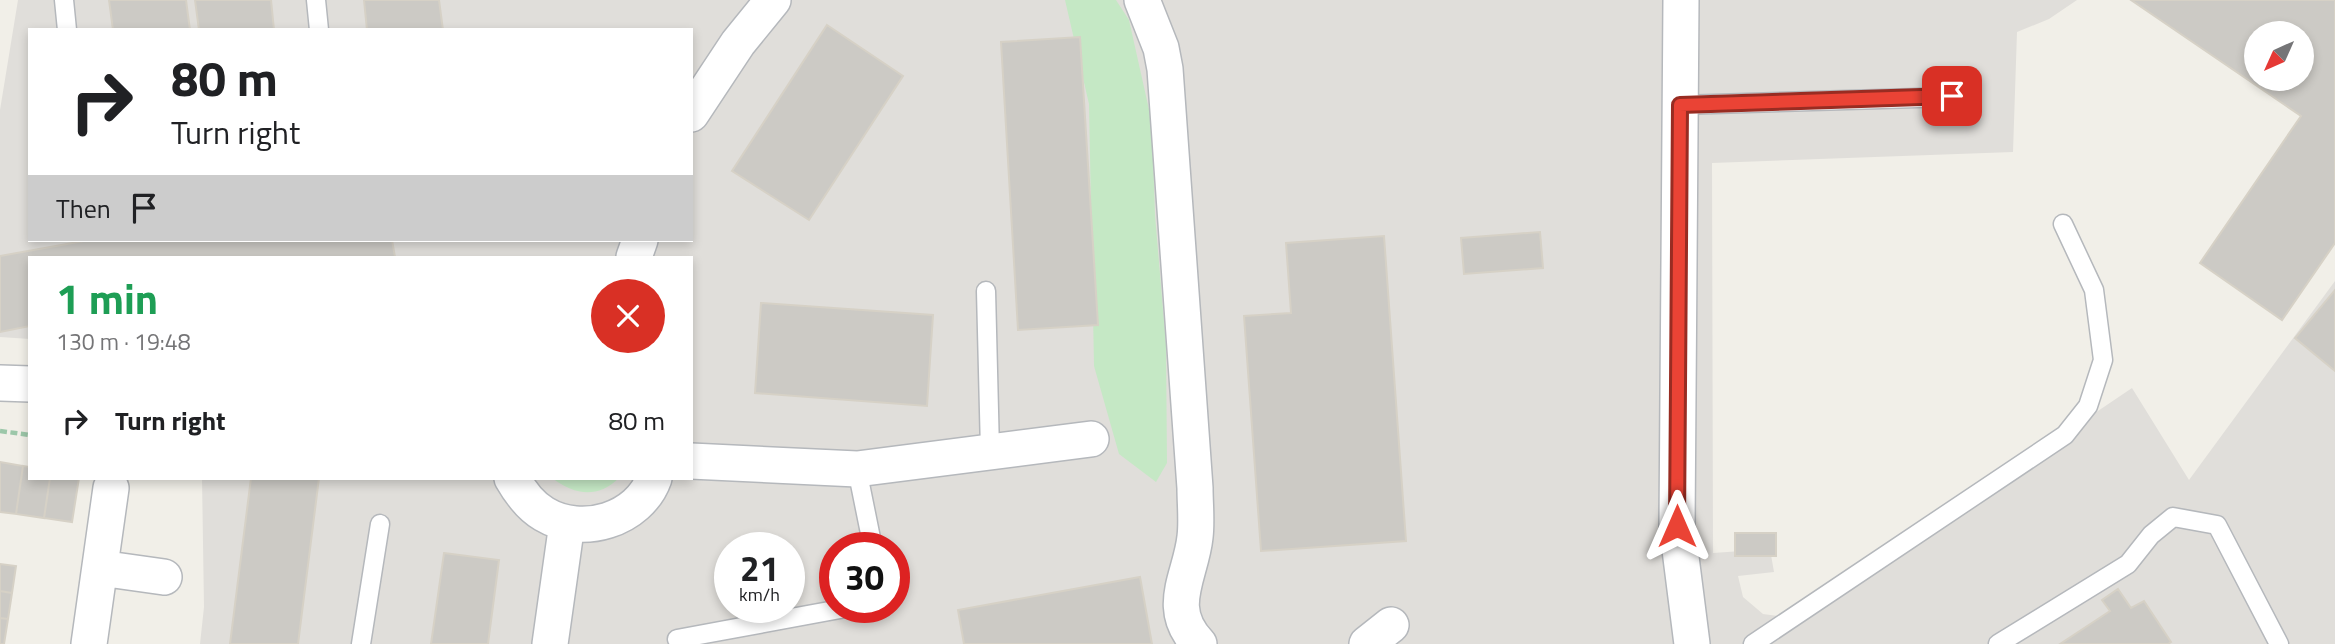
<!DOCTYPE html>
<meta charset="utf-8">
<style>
:root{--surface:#fff;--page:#f6f6f6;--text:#202124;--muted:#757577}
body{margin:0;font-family:"Titillium Web",sans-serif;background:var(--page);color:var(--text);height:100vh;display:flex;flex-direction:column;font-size:26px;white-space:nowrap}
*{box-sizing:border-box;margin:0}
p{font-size:23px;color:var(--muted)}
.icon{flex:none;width:38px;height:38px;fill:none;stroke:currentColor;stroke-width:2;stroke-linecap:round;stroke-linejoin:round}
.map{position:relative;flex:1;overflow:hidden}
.side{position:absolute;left:28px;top:256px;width:665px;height:224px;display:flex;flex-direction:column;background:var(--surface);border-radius:0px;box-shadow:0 4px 10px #0003}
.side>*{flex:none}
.banner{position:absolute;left:28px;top:28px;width:665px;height:214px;border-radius:0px;box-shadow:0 4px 10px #0003;background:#fff;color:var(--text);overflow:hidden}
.needle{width:46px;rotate:225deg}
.controls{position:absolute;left:2244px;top:21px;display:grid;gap:14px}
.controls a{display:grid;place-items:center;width:70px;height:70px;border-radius:50%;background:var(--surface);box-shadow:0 4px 10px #0003;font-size:35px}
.speed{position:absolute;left:714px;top:532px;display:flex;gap:14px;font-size:35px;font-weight:700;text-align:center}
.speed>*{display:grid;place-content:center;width:91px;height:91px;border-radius:50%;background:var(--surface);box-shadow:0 4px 10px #0003;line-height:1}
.speed small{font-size:18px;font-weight:400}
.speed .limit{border:10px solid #d22;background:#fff;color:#111}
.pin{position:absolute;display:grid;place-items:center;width:60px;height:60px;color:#fff;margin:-30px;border-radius:14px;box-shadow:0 4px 10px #0006}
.me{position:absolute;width:77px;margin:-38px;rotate:0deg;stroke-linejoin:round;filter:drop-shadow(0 0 5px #0008)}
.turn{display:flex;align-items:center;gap:24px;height:147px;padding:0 28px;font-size:32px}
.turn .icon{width:91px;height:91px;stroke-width:2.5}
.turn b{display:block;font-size:49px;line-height:60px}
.then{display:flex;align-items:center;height:66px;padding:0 28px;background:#0003;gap:14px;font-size:26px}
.round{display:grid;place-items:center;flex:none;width:74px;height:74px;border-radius:37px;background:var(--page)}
.head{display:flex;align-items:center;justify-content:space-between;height:119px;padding:0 28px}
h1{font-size:42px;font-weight:700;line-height:52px;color:#1e9e55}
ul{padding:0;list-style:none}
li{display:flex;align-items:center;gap:21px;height:91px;padding:0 28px}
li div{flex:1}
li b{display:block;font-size:26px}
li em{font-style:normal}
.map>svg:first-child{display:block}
</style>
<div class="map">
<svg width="2335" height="644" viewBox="0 0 2335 644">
<rect width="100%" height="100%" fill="#f1efe8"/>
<!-- industrial -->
<path fill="#e0deda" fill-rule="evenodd" d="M18,0H2077L2049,19L2017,32L2013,152L1712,163L1713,553L1770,549L1774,572L1738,576L1743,597L1763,614L1785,617L1810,605L2132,388L2189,480L2335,281V644H200L204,607L202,478H691V257H30V339L0,337V110ZM30,30H691V240H30ZM730,548H789V607H730ZM835,548H894V607H835Z"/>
<!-- green -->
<path fill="#c5e8c5" d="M1065,0H1116L1129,20L1152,123L1155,215L1166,345L1167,463L1156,482L1119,454L1094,366L1089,104Z
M552,478H619C597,499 575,495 552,478Z"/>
<!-- building -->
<path fill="#cccac5" stroke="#d6d1c6" stroke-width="2" fill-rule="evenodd" d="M109,0H186L190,30H113Z
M195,0H271L274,30H199Z
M364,0H439L443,30H367Z
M2131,0H2335V243L2282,320L2200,263L2301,116ZM2256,33H2301V79H2256Z
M827,25L903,76L809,220L732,171Z
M1080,37L1098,325L1018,330L1001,42Z
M1540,232L1543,268L1464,274L1461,238Z
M1384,236L1406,541L1261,551L1244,316L1291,313L1286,243Z
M89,240H392L395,257H30V326L0,332V256Z
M2335,290V371L2295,338Z
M761,303L933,315L927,406L755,393Z
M0,462L23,466L16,514L0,512Z
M23,466L30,467V478H50L44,518L16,514Z
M50,478H79L72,522L44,518Z
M251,478H319L298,644H230Z
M1735,533H1776V556H1735Z
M444,553L499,560L488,644H431Z
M0,564L16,566L12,593L0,591Z
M1140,577L1152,644H964L958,610Z
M2118,589L2131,608L2144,601L2171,642L2168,644H2060L2110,611L2102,600Z
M0,591L12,593L8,619L0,618Z
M0,618L8,619L4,644H0Z"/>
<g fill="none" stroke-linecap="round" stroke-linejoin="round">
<!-- lane casing -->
<g stroke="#b5b8bc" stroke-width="21">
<path id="lane" d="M64,0L67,30
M316,0L319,30
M1680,105L1952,97
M986,291L990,451
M857,469L873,548
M677,639L851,607
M361,644L380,524
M1753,644L2065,435L2088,406L2103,360L2094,290L2063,224
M1998,644L2128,564L2151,535L2173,517L2217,525L2279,644"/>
</g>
<!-- street casing -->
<g stroke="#b5b8bc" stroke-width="38">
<path id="street" d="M1142,0L1161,48L1165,69L1195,488C1195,504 1197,521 1195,537C1191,576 1164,608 1199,644
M1681,0L1677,526L1692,644
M691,114L738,43L773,0
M634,257L640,240
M0,383L30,384
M691,461L857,469L1091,439
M512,478C520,492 530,506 544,514C582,537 639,520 654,478
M100,568L164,577
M89,644L111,488
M550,644L567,523
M1367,644L1391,625"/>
</g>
<!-- path -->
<path stroke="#9cc7a9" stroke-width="4.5" stroke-dasharray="7 3.5" stroke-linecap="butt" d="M0,431L30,435"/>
<!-- lane -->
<use href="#lane" stroke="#fff" stroke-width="18"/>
<!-- street -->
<use href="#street" stroke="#fff" stroke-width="35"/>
</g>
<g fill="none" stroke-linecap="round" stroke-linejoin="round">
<!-- route casing -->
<g stroke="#982c22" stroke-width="18">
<path id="route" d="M1677,526L1680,105L1952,96"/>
</g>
<!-- route -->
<use href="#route" stroke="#ea4335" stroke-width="12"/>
</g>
</svg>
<div class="controls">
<a><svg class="needle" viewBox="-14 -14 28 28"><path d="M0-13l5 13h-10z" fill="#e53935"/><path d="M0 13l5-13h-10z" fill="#757577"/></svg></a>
</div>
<div class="speed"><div>21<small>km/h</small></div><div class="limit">30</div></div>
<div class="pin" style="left:1952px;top:96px;background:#d93025"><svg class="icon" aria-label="arrive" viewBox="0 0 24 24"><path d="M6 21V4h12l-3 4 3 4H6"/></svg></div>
<svg class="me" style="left:1677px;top:526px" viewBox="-20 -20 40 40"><path d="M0-17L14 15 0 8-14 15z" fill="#ea4335" stroke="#fff" stroke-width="4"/></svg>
<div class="banner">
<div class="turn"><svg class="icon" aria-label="right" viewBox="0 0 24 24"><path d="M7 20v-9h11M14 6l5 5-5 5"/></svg><div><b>80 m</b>Turn right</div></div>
<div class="then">Then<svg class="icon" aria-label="arrive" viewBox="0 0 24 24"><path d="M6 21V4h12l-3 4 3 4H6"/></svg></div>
</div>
<section class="side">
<div class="head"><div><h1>1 min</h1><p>130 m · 19:48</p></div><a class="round" style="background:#d93025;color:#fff"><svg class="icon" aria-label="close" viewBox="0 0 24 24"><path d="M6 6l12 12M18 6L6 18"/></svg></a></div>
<ul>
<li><svg class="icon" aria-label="right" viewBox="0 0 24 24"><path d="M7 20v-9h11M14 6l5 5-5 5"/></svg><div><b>Turn right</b></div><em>80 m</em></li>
</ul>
</section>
</div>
